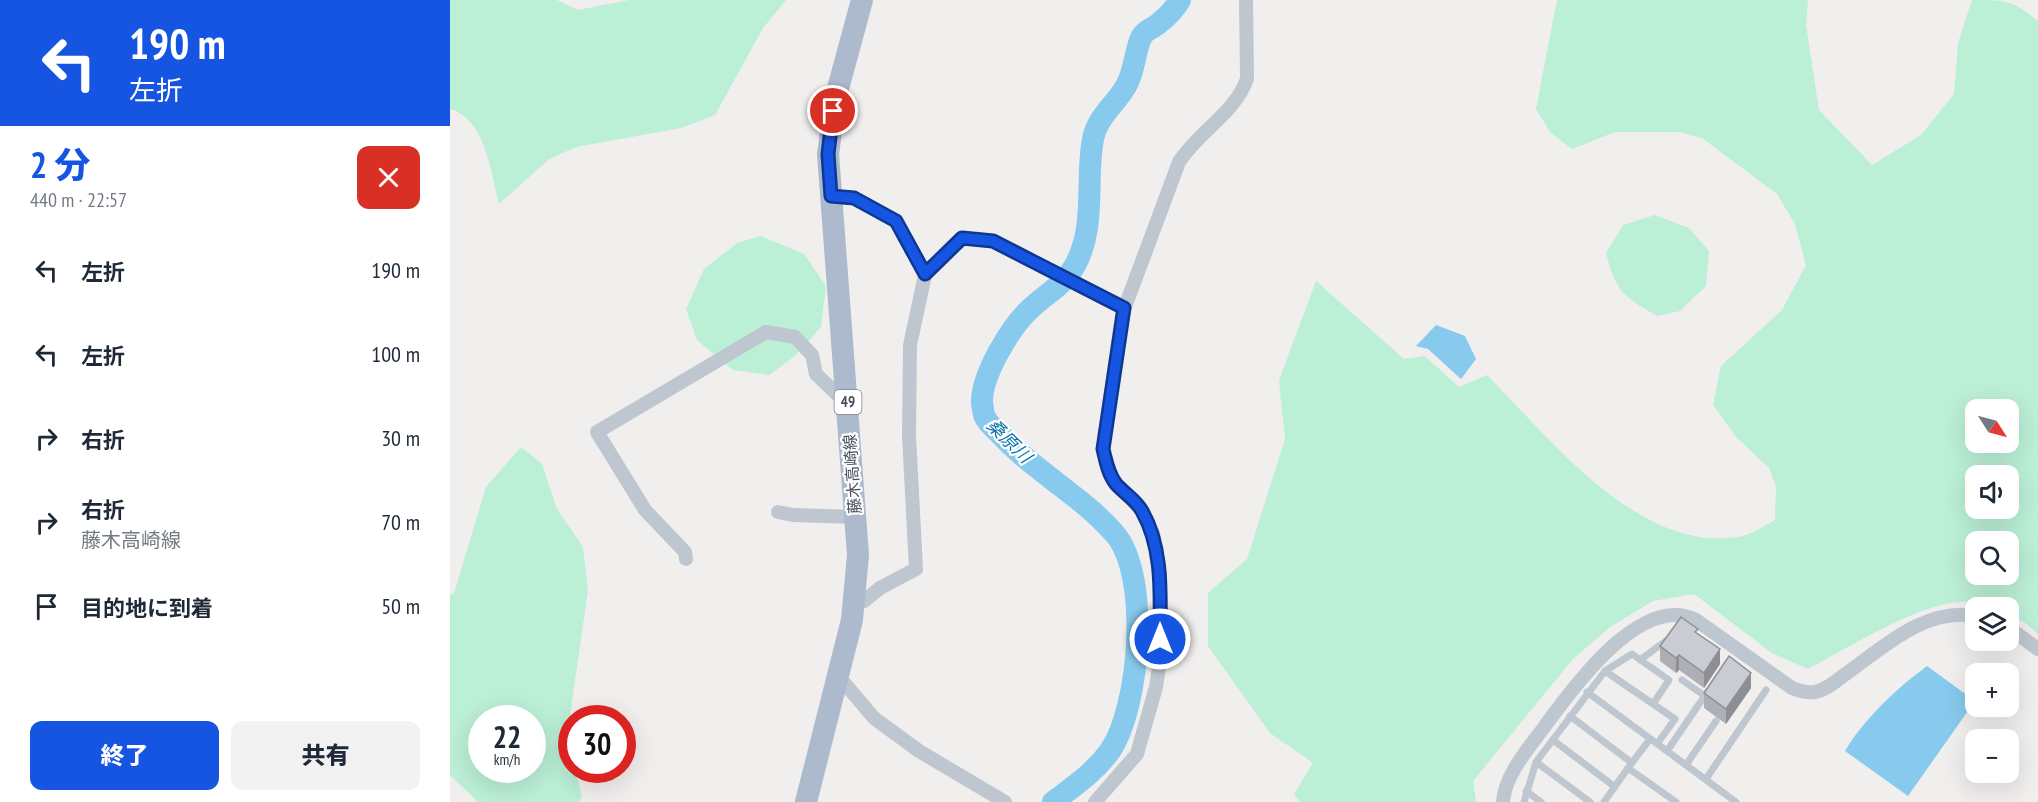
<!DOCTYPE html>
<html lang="ja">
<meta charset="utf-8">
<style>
:root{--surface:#fff;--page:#f2f2f3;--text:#1f2937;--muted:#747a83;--accent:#1654e2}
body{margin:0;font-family:"PT Sans Narrow","Noto Sans JP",sans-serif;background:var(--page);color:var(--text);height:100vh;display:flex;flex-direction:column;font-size:22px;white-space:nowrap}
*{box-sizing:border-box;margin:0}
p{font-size:20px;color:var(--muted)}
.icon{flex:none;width:33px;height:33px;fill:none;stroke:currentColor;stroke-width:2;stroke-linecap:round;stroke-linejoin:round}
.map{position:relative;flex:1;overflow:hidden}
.side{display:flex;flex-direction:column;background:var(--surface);width:450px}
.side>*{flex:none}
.hud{background:#1654e2;color:#fff;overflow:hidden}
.needle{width:39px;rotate:126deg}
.fabs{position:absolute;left:1515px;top:399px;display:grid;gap:12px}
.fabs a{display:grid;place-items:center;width:54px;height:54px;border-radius:12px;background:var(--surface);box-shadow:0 6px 24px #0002;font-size:30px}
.speed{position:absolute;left:18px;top:705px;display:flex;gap:12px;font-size:30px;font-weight:700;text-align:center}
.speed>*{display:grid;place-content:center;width:78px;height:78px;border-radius:50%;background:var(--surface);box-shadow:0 6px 24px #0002;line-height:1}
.speed small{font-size:15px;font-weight:400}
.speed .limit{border:9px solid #d22;background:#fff;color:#111}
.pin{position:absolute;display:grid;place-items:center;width:51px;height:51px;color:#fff;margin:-26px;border:3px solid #fff;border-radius:50%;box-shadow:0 2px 6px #0007}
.me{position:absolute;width:66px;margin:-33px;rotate:0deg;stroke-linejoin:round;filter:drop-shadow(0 0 4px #0008)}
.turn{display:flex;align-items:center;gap:21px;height:126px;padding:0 30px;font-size:27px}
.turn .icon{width:78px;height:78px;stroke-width:2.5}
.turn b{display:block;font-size:42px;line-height:51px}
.round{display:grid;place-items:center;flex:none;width:63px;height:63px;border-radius:12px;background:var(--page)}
.overview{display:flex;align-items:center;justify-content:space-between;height:102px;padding:0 30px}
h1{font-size:36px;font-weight:800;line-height:45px;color:var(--accent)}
.primary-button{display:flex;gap:12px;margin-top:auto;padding:12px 30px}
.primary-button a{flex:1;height:69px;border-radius:12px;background:var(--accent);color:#fff;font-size:24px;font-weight:800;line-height:69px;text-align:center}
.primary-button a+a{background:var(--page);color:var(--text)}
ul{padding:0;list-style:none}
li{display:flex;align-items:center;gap:18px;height:84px;padding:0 30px}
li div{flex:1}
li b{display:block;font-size:22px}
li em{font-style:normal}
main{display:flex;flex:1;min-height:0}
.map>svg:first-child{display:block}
</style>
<main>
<section class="side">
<div class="hud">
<div class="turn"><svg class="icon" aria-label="left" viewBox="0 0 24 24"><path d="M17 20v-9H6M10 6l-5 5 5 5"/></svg><div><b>190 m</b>左折</div></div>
</div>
<div class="overview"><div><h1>2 分</h1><p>440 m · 22:57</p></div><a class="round" style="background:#d93025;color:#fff"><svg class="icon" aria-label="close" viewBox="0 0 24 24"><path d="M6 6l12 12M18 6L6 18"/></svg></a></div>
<ul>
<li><svg class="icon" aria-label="left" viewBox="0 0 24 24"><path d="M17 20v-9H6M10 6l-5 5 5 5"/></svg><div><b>左折</b></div><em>190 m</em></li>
<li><svg class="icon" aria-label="left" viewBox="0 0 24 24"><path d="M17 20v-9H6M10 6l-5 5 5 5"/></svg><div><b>左折</b></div><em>100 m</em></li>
<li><svg class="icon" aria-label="right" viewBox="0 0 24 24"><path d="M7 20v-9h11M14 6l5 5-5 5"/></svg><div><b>右折</b></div><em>30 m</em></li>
<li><svg class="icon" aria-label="right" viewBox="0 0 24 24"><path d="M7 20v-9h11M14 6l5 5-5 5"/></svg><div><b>右折</b><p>藤木高崎線</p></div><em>70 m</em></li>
<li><svg class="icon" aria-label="arrive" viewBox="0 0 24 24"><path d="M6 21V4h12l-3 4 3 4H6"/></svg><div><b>目的地に到着</b></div><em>50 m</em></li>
</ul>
<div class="primary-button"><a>終了</a><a>共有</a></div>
</section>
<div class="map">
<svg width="1588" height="802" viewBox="0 0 1588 802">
<rect width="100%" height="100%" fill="#f1eeee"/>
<!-- green -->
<path fill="#bbefd6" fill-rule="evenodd" d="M0,0H107L128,10L179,0H336L313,28L265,115L231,128L126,147L99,159L49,204C41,172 35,118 0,109Z
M1107,0H1358L1356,25L1369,110L1422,165L1471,135L1504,94L1508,43L1522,0C1557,0 1562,0 1588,21V634L1574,622L1559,614L1558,608C1540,608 1530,600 1509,602C1466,605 1398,648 1358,669L1322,653L1244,594L1203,601L1160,627L1123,659L1023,781L1026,802H850L844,794L863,763L820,733L758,646V593L797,559L835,439L829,380L866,281L954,359L975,356L1009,387L1037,375C1100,438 1191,557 1293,536C1303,533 1316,525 1325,520L1326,486L1319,468L1286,437L1263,405L1271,366L1332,310L1356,265L1345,224L1327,194L1252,138L1229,132H1165L1122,149L1100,132L1086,109ZM1526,410H1558V442H1526ZM1526,476H1558V508H1526ZM1526,542H1558V574H1526Z
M1205,215L1239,228L1259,251L1256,286L1230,311L1207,316C1173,296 1166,292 1156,253L1173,225Z
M311,236L354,254L376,286L371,327L345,356L319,375L283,370L247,340L236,309L254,269L287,243Z
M71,447L92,464L107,509L133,547L138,590L117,736L122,770H125L132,796L129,802H28L0,775V595L4,593L36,487ZM82,718V770H32V718Z"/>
<!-- water -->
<path fill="#87caed" d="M986,325L1015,336L1026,359L1011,379L978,349L966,346Z
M1477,666L1525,701L1458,796L1395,751C1415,718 1446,689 1477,666Z"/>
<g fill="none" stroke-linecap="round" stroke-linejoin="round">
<!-- river -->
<path stroke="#87caed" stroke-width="22" d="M603,802C624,786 645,772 660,751C690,707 701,574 664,533C633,497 584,471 551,435C546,430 538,424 535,417C533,414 533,408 532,403C531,376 560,328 579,310C594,295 613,286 624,267C647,228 635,180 643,139C647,117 666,104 676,86C685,71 685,48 692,36C696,30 703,28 708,24C717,17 724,10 730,0"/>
<!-- service -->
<path stroke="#bec6d0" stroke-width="7" d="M1190,660L1217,640
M1155,671L1182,654L1219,680L1203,704
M1232,680L1255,696
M1137,692L1286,802
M1120,716L1182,763
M1200,739L1178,768L1226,802
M1103,740L1165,787
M1217,751L1258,691
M1086,762L1140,802
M1236,765L1266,721
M1256,779L1316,690
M1076,791L1091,802
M1074,802L1086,762L1155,671L1225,719L1207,744
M1154,802L1178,768"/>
<!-- minor -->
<path stroke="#bec6d0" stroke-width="14" d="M381,196L404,198L446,221L475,275L512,238L543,241L674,308
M328,512L343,515L405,517
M236,559L235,552L195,510L147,432L316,332L345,337L362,355L366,374L396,403
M405,599L414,601L430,588L466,569L459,436L460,345L475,275
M1558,627L1588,649
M390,678L424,718L469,751L555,802
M645,802L687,754L706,687L710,661V576L703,533L690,508L665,483L657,465L653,449L672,315L729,162C748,132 785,113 797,79L796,0
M1053,802C1055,774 1079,748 1095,726C1122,689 1191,592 1246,620L1342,688C1349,691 1357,693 1365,692C1377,690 1387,680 1397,673C1435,646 1476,607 1526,616"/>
<!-- primary -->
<path stroke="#adb9cd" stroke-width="22" d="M356,802L402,620L408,555L378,154L386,96L412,0"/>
</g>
<!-- wall -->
<path fill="#aeafb6" d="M1248,633L1270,664L1254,688L1229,670L1226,673L1210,661V646Z
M1301,688L1276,724L1254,708V693Z"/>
<!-- shaded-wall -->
<path fill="#8d8f94" d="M1270,649V664L1254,688V673Z
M1229,655V670L1226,673V658Z
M1301,673V688L1276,724V709Z"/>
<!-- building -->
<path fill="#caccd4" stroke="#8d8f94" stroke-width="1.5" d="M1231,617L1248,629L1245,632L1270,649L1254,673L1229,655L1226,658L1210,646Z
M1279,656L1301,673L1276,709L1254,693Z"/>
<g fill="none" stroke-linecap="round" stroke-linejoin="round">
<!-- route casing -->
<g stroke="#0e3793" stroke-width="15">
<path id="route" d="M383,111L378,154L381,196L404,198L446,221L475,274L512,238L543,241L674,308L653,449C656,461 658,474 666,484C674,493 686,500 692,511C714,550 710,596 710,639"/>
</g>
<!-- route -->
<use href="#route" stroke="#1654e2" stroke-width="10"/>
</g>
<g text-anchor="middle" stroke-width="4.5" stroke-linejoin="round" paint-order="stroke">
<!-- shield labels -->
<rect fill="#fff" stroke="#7e838c" stroke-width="1.5" x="384.5" y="390" width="27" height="24" rx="4.5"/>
<g font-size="15" font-weight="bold" fill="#464e5b">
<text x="398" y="407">49</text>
</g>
<!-- street labels -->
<g font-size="16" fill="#464e5b" stroke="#fff">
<text transform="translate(402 474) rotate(-94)" y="6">藤木高崎線</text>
</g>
<!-- water labels -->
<g font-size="18" font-style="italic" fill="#0a74aa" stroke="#fff">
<text transform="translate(559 441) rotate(44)" y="6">桑原川</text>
</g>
</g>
</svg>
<div class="fabs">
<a><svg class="needle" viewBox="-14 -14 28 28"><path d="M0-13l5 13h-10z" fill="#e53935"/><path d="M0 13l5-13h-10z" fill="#747a83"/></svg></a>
<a><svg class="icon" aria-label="sound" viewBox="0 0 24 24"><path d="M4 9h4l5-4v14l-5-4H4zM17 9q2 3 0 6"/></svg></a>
<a><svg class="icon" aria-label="search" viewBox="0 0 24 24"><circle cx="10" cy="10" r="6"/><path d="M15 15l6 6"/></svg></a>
<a><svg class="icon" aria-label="layers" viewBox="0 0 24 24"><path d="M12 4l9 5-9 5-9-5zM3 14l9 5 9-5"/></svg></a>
<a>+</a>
<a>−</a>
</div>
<div class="speed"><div>22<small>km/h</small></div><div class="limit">30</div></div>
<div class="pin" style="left:383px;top:111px;background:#d93025"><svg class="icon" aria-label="arrive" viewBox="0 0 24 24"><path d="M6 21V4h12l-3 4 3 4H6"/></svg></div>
<svg class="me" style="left:710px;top:639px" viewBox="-20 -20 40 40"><circle r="17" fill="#1654e2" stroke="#fff" stroke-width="3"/><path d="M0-11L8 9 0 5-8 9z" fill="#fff"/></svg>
</div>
</main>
